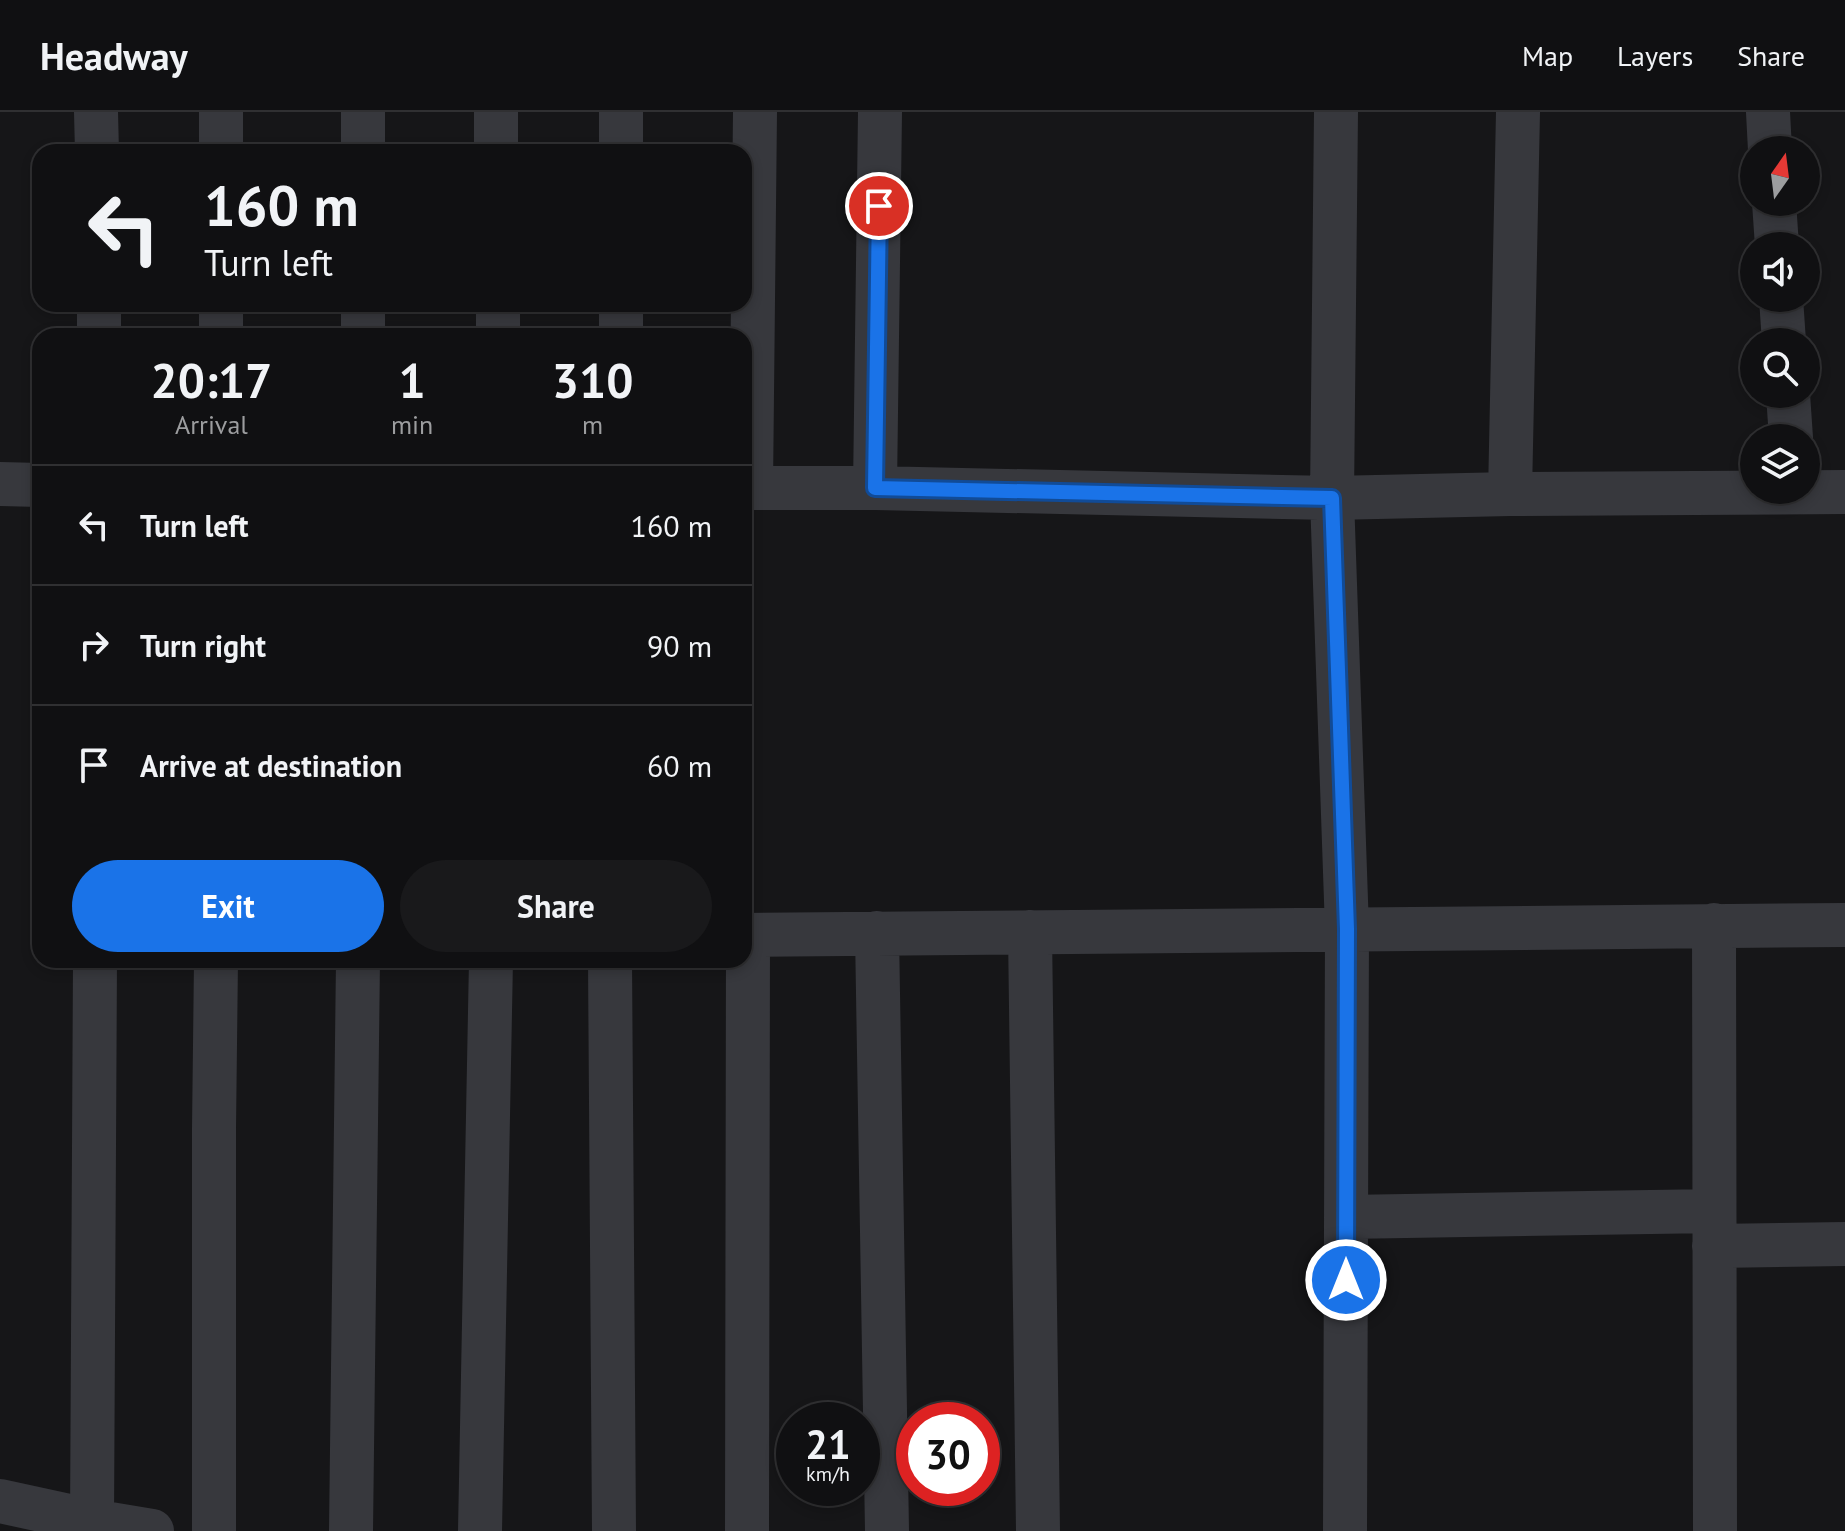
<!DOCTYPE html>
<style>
:root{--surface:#101012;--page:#19191b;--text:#f1f3f6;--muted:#9c9d9f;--line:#303032;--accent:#1a73e8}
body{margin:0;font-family:"PT Sans",sans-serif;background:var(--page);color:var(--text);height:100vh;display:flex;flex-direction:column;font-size:30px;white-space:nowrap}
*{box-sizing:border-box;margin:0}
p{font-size:26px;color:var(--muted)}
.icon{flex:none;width:44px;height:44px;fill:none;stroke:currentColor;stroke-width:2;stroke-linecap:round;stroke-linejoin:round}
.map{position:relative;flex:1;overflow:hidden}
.side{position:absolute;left:32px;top:216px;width:720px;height:640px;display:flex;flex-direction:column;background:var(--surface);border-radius:24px;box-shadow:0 4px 12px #0003,0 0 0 2px var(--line)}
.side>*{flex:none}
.guide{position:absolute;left:32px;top:32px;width:720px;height:168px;border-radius:24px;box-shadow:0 4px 12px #0003,0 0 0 2px var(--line);background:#101012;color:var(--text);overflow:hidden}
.needle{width:52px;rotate:14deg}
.controls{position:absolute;left:1740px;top:24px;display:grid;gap:16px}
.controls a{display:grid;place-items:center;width:80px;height:80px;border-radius:50%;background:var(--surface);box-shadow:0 4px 12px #0003,0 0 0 2px var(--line);font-size:40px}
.speed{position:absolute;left:776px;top:1290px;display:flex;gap:16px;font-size:40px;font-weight:700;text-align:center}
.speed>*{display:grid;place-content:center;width:104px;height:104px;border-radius:50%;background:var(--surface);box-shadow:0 4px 12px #0003,0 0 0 2px var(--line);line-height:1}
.speed small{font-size:20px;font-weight:400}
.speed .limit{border:12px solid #d22;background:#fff;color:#111}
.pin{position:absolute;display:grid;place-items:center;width:68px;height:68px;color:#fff;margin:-34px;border:4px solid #fff;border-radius:50%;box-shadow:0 2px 8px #0007}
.me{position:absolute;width:88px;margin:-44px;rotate:0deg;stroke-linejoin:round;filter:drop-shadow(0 0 6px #0008)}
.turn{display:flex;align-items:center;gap:28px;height:168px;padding:0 40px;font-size:36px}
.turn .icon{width:104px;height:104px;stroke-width:2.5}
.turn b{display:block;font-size:56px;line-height:68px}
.eta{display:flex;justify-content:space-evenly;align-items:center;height:136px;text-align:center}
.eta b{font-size:48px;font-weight:600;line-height:56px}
.primary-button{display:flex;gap:16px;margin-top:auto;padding:16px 40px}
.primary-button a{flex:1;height:92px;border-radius:48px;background:var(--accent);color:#fff;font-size:32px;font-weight:600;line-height:92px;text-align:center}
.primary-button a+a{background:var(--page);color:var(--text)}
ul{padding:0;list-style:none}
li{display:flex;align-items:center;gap:24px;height:120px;padding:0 40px;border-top:2px solid var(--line)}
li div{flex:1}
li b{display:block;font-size:30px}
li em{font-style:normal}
header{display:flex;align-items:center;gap:48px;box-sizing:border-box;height:112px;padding:0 40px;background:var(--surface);border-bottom:2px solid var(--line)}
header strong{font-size:38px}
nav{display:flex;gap:44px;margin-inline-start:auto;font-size:28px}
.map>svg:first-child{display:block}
</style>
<header>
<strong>Headway</strong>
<nav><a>Map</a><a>Layers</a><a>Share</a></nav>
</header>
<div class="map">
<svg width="1845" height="1419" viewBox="0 0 1845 1419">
<rect width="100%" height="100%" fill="#161618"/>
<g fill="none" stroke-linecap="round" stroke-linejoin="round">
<!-- minor -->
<path stroke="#37383d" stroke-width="44" d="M96,0L97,40
M221,0V40
M363,0V40
M496,0V40
M1336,0L1332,386L1347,817L1345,1419
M1768,0L1770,38
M621,40V0
M1774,90L1777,134
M1781,186L1784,230
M99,192V224
M221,192V224
M363,192V224
M498,192V224
M621,224V192
M1788,282L1791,326
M0,372L40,373
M744,376H875L1332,386L1510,382L1845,380
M751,376L755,0
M875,376L880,0
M1510,382L1518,0
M1714,813L1715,1419
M1030,820L1038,1419
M877,821L887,1419
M744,823L1845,813
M610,848L614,1419
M1346,1105L1714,1099
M1714,1134L1845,1132
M0,1389L92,1409L152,1419
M92,1409L95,848
M214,1419V1017L216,848
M351,1419L358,848
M480,1419L491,848
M747,1419L748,823"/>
</g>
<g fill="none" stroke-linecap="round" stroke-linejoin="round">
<!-- route casing -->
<g stroke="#114b97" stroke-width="20">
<path id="route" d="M879,94L875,376L1332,386L1347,817L1346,1168"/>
</g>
<!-- route -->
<use href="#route" stroke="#1a73e8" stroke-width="14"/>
</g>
</svg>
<div class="controls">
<a><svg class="needle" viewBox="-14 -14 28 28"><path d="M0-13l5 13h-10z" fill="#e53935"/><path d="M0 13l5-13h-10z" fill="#9c9d9f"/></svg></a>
<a><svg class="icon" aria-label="sound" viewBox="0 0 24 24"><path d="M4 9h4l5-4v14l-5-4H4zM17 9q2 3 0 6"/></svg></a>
<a><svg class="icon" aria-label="search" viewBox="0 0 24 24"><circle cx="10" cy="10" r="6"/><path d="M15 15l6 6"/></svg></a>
<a><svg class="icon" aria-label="layers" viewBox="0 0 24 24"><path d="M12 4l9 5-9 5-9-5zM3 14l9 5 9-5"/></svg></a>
</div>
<div class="speed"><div>21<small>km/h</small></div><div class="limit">30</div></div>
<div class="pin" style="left:879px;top:94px;background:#d93025"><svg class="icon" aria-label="arrive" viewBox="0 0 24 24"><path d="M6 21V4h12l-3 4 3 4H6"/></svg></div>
<svg class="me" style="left:1346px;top:1168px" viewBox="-20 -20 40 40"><circle r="17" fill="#1a73e8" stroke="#fff" stroke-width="3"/><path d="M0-11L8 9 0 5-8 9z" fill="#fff"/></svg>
<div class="guide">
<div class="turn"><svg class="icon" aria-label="left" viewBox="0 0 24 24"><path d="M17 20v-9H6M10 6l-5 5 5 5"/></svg><div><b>160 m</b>Turn left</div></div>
</div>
<section class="side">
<div class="eta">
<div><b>20:17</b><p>Arrival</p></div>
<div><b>1</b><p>min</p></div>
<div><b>310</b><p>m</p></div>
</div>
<ul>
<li><svg class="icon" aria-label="left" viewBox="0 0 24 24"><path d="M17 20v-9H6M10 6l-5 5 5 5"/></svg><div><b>Turn left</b></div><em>160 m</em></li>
<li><svg class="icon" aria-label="right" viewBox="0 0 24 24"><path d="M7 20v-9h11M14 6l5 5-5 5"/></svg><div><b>Turn right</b></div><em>90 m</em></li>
<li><svg class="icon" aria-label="arrive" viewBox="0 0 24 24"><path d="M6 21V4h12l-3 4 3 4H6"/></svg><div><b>Arrive at destination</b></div><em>60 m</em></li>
</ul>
<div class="primary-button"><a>Exit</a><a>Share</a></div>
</section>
</div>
